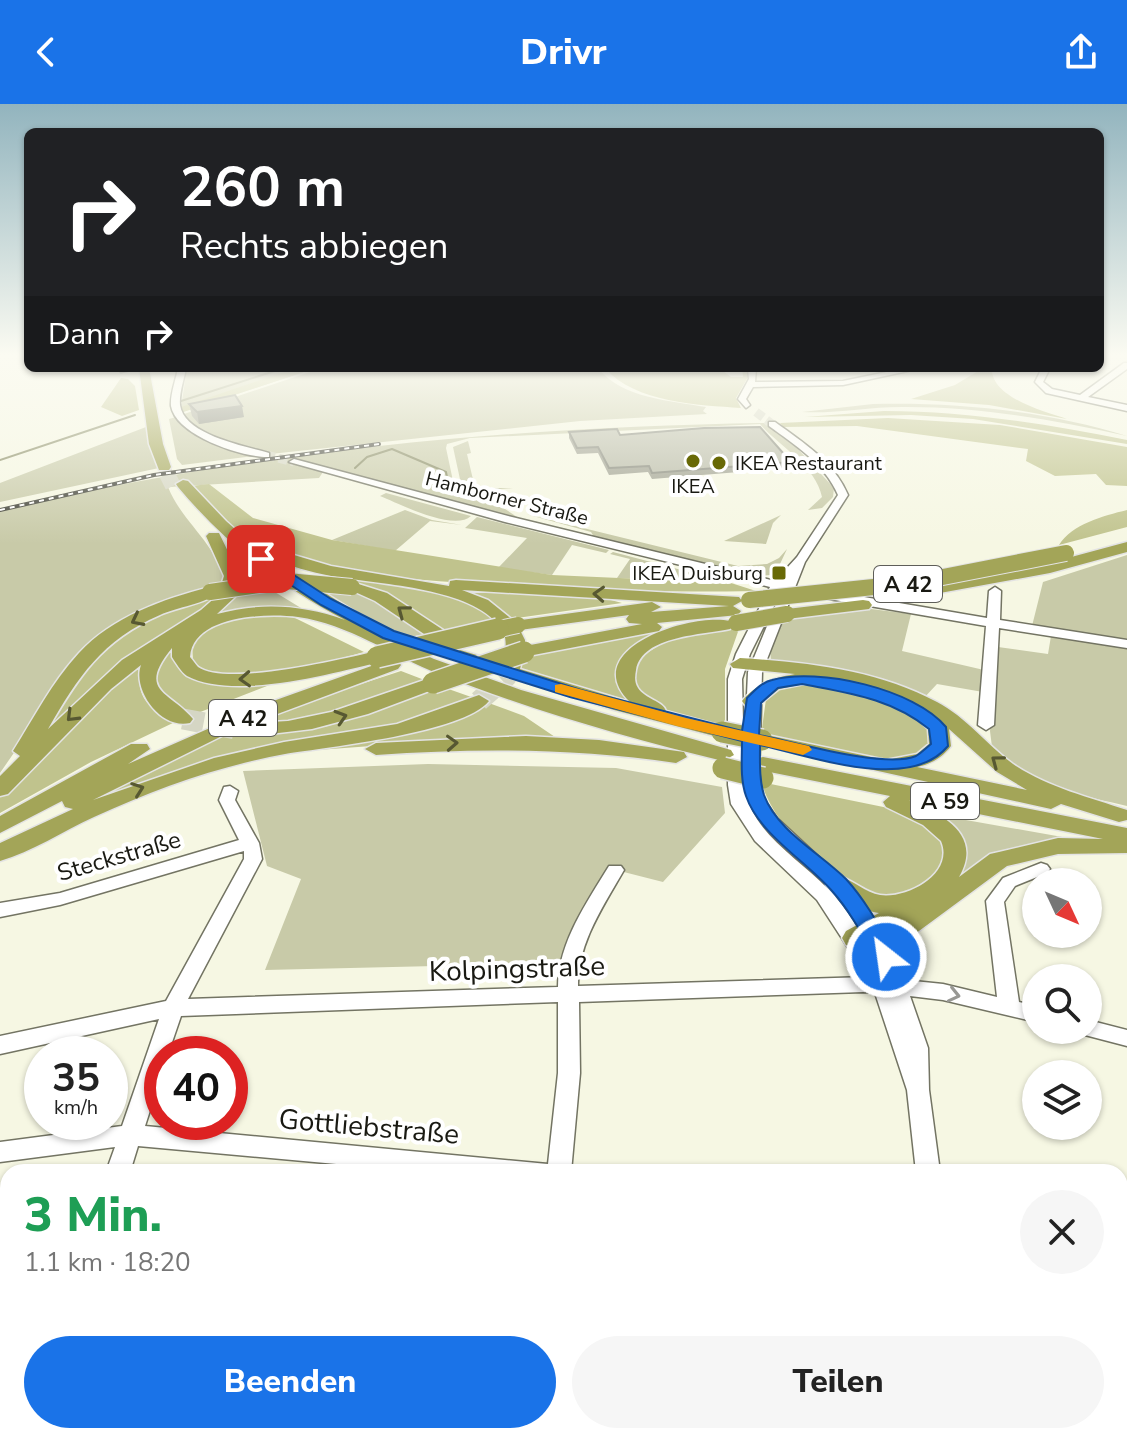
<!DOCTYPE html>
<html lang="de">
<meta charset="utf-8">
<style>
:root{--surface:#fff;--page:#f6f6f6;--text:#222;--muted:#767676;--accent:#1a73e8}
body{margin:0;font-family:"Nunito Sans",sans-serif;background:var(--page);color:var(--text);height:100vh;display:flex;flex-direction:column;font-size:30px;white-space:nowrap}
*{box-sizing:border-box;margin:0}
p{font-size:26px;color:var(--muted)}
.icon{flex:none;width:44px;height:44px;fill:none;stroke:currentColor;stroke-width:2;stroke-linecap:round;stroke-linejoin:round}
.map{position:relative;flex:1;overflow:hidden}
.side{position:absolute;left:0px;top:1060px;width:1128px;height:280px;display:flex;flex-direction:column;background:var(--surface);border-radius:24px 24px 0 0;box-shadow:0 2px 6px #0004}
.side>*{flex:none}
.banner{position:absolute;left:24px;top:24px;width:1080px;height:244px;border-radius:12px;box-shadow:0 2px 6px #0004;background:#202124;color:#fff;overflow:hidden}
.needle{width:52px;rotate:134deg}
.buttons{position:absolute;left:1022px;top:764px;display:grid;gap:16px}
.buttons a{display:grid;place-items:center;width:80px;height:80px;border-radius:50%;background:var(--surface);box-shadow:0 2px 6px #0004;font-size:40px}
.speed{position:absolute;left:24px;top:932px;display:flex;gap:16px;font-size:40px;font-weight:700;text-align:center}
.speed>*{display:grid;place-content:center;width:104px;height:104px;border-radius:50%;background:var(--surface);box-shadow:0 2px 6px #0004;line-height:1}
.speed small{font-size:20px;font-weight:400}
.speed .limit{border:12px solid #d22;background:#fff;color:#111}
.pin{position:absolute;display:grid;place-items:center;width:68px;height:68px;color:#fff;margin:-34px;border-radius:16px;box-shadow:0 4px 12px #0006}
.me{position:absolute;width:88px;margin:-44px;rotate:330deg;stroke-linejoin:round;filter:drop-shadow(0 0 6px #0008)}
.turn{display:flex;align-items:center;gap:28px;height:168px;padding:0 24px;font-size:36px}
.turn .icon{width:104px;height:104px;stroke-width:2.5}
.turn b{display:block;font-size:56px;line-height:68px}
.then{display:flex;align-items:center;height:76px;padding:0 24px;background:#0003;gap:16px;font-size:30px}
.round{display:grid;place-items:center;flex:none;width:84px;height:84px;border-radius:42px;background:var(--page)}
.head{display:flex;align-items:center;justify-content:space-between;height:136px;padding:0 24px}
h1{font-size:48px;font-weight:800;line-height:60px;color:#1e9e55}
.action{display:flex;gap:16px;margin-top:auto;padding:16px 24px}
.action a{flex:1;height:92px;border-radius:48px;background:var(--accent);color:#fff;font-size:32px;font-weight:800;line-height:92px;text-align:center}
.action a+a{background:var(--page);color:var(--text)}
header{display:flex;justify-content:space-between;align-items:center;height:104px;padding:0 24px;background:var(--accent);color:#fff;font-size:36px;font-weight:800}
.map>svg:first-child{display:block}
</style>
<header><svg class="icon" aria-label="back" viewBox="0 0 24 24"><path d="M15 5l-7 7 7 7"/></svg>Drivr<svg class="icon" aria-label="share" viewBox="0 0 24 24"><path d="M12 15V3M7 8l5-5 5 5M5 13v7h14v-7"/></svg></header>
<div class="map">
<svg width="1127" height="1340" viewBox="0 0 1127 1340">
<rect width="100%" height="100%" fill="#f6f7e3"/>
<!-- green -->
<path fill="#c8caa8" d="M187,264H316L183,308L181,303Z
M322,264H598C621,294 671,297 706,303L703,307L707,310L580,317L270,350L208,332L187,318L184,310Z
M873,300C958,298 1046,307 1127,332C1054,316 982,303 907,303C872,302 836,310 802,308Z
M176,313L185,323L261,351L182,361L177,355L169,315Z
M764,319L797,344L834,384L833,393L822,404L808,406L822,393C816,362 779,342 760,320L470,334L447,340L446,344L456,391L502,403L520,415L292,358L323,368L319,374L168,383C182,419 221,443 225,482L29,627L0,669V407C250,347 507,323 764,319Z
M146,323L159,364L0,398V379Z
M468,337L471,349L467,350L475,384H513L488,386L478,394L463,389L453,343Z
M386,389L471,412C454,428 400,400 380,392Z
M405,406L432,416L462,421L430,417L395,447L332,436Z
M526,410L738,462L767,460L779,454L787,445L780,460L770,471L758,472L594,433L591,428Z
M781,411L773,419L766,440L724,437Z
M477,413L609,446L606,449L572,441L552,471L498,464L527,434L465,424Z
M613,448L731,479L617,474L630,455L610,450Z
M1127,451V537L1032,522L1043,478Z
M305,480L362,488L430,532C424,533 417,536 411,535C384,532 330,495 305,480Z
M265,482L301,504L211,512L232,493Z
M863,504L911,510L902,547L984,566L983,588L937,580L923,595L771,556L770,546L784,515Z
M1051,532L1127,544V702C1078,691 1028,680 992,643L990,627L998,543L1048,550Z
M428,660L616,664L722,683L725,709L663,778L608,764L589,794L559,859L265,866L301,775L267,762L243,667Z
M932,710L1068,734L1070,735C1015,742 991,754 945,783Z"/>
<!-- forest -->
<path fill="#c0c38d" d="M296,264H316L183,308L181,303Z
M605,264H719L731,273H743L742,264H746L748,273L736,294L741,304C699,301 635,299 605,264Z
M983,264H992C990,293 1045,308 1067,315L989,301L911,295L955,281Z
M121,274L128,275L135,282L139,306L122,312L101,303Z
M884,307C967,307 1046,320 1127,336V340L973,315L911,311L805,313Z
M888,314L1000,321L1127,343V382L1106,381L1096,370L1055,372L1026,357L1028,345L857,322L783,323L780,319Z
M209,380L253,414L332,436L552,471L731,479L756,487C658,489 561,486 463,479C400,474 337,470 277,450C249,440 210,405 191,382Z
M1127,406V423L1059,441C1072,420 1103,412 1127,406Z
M352,473C410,482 449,483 499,517L439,529L355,480Z
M441,481L596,492L622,499L510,515Z
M223,489L219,495L95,580L42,632C70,583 99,537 153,512C175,502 200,496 223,489Z
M253,511L293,513L364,548C326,558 223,591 193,557L192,541C207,521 229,516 253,511Z
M699,521L668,528L620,564L646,605L518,566L525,553L643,528Z
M740,522L725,565V624L661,604L637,587L634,563C658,530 702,529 740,522Z
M185,529L174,551L181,565L280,577L190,612L155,584L154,561Z
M145,554C132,590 144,601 175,618L91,658L0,709V691L57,633Z
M401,567L427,577L324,615L246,622L318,594Z
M806,578C849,585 902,590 933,624L931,648L881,658L761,632L766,595L778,585Z
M440,582L474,594L422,618L296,640L82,703L166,657L228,630L282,629L328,622Z
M486,598L524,612L555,633H493L304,647L390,634L435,623Z
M761,678L908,708L950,740L941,766L905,791L885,797C836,772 778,733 761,678Z"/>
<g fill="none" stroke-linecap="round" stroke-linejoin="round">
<!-- stream -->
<path stroke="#83865e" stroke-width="2" d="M181,297L284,264
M0,356L135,311
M355,364L367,353L392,345L446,368L450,389"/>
<!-- minor-tunnel -->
<path stroke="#d5d6c4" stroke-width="9" stroke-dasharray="9 4" stroke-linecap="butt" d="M756,308L772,320
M266,351L294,358"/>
<!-- highway-tunnel-far2 -->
<path stroke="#d5d6c4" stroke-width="12" stroke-dasharray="12 6" stroke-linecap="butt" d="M164,363L168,372"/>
<!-- highway-tunnel-far1 -->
<path stroke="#d5d6c4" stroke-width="16" stroke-dasharray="16 8" stroke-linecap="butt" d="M167,370L173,382"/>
<!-- highway-tunnel -->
<path stroke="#d5d6c4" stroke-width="21" stroke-dasharray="21 10" stroke-linecap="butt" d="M479,597L506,573L512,563
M183,615L236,625"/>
<!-- minor casing -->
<g stroke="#737463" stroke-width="3">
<path id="minor" d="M1124,259H1127V265L1088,293L1127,301V307L1046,289L1035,278L1042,264H1050L1043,278L1052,285L1080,291Z
M118,264H141L121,268Z
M178,264H186C184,276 179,289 180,301C184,331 245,342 269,349V353C244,354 176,332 171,302C170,290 176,276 178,264Z
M748,264H756L755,278L843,277L906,264H922L843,281L753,283L746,295L750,301L746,304L738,295L749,275Z
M769,318H775C804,339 834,358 848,391L805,458L762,568L759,677L764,695L777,714L845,777L867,803L898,858L904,876L943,880L997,893L986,797L1003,774L1041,759L1047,761L1050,765L1047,769L1015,782L1004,798L1019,898L1036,902V918L943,896L910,892L928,944L929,986L940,1068H916L907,986L875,889L863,888L579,898L580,969L571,1068H424L138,1042L130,1068H106L115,1043L0,1058V1038L122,1022L159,915L0,950V932L166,897L244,755V747L60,801L0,813V799L60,789L239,736L219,696L224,683L230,682L238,687L235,696L259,739L262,755L188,895L558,883C558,839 587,798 609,762H621L624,766C604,801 577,840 578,882L867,873L817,796L755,737L731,700L728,681V575L736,550L770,483L505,418L289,358L294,355L512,413L775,477L797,453L838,391C825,360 795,341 769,322ZM782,486L748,568L744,660L742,575L750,550ZM744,682C757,728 804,752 833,787C852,807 864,832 877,856C862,833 848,804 828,785C797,752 752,730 744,682ZM558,898V969L548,1060L145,1022L162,969V950H168L181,912Z
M995,483L1001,487L1000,516L1127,536V544L999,524L994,621L986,626L978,621L986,522L823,494L817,490L823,486L987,514L989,487Z
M1088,916L1127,926V942L1081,930L1079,926H1088Z
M1120,1115L1127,1116V1140L1120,1139Z
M0,1251H8V1279H0Z
M1120,1313L1127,1314V1340L1110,1338L1107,1332H1120Z
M196,1332H226L222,1340H192Z
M368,1332H416L420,1340H372Z
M476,1332H506L503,1340H473Z
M748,1332H779L775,1340H744Z
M932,1332H962L963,1340H933Z
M1057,1332H1087L1088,1340H1058Z"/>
</g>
<!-- highway casing -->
<g stroke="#e3e3e3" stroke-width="3">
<path id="highway" d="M139,264H149L163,340L171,363L169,366H159L149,340Z
M183,376L188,377L226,417L255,443H267L331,462L449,482L450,477L456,476L739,493L742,497L733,502L741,507L738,511L657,519L662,523L659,527L523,553L520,565L630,598C576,545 692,508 730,517L733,521L730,525C704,531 642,531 636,566C635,572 634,578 638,584C645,595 663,597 666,607L729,624L732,628L729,632L722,634L614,606L410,543L408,539L417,533L439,540L375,497L344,483L352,478L387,489L460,537L462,541L457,545L503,559C506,544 509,531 497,519C465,483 376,480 331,472C311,468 290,462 271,455L365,514L362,518L354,519L434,555L521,586L731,646L734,651L723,657C627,634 531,606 439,570C393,552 348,520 298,513C266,509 193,511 190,553C193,556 195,560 198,563C227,583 342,555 377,547L386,553L384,557C333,569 235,597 187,572C181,568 176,559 172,553V544C136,588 170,587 193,615L190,619C161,626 132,586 141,561L111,585L8,690L0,692V672L20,652L13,647C34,614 52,578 79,549C112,513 163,495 210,483L219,488C206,500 177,503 160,511C102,536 78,573 48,625L122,556L201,506L218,491L224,472L206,432L209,429H219L240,472L235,493L217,510C261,498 303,501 345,516C280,482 225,439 178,383L176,380ZM462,486L729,502L651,508L661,503L652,498L514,517L488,496ZM629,511L626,515L629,519L642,520L525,542V536L520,526Z
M1127,438V448L1050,469L907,495L898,490L907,485L1049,459Z
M863,496L869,497L872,501L869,505L787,515L778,510L787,505Z
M740,554C806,558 878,566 937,598C966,613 987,641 1013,660C1047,683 1088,693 1127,706V716L1119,718L1061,700L1051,705L755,640L751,636L762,630L886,656L917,650L929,640L928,625L911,608L916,603C882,587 847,578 810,572L809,579L779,585L759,601H745L742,597C757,579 773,574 795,570L733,564L730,560ZM949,625L997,668L1027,686L917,663C931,660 942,654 951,642Z
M391,555L398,557L401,561L398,565L253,619L288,617L331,608L433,573L443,579L440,583L368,610L312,625L262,631L228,629L93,696L214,654L284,638L397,620L479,591L489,597C463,629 328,643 285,650C219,662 155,685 94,713C63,727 32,748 0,757V739L73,705L65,703L62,697L0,729V712L131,640H147L150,645L128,660L262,601Z
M526,632L599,636L684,648L687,653L676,659C575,644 477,644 376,651L365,645L376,639Z
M763,653L1127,724V749L1058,750L1007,762L904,838L896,860L886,863L876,860L873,853L880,832L855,844L846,841L842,834L846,827L879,809C864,807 835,795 826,781L830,775L839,772C853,776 866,789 880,791C908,795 955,769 941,737L923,721L886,703L883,698L890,692L755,665L752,660L755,655ZM909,696L1103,735L1058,734L999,748L990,750L959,773C983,731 944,711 909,696Z"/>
</g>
<!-- minor -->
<use href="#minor" fill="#fff" fill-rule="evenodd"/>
<!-- highway -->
<use href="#highway" fill="#a3a558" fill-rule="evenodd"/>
<!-- rail casing -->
<g stroke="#424339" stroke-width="4">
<path id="rail" d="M0,406L154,371L379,340"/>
</g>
<!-- rail -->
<use href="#rail" stroke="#fff" stroke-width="2" stroke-dasharray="5" stroke-linecap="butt"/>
<!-- highway-bridge-far1 casing -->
<g stroke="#e3e3e3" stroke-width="18" stroke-linecap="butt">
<path id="highway-bridge-far1" d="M210,488L287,477L352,483
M749,496L912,479L1066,449
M736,519L787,510
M490,527L518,521"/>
</g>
<!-- highway-bridge casing -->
<g stroke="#e3e3e3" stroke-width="24" stroke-linecap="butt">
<path id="highway-bridge" d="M377,553L498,525
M433,579L524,548
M722,628L762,636
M723,664L763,674"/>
</g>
<!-- highway-bridge-far1 -->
<use href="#highway-bridge-far1" stroke="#a3a558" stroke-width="16"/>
<!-- highway-bridge -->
<use href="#highway-bridge" stroke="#a3a558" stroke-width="21"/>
</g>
<!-- wall -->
<path fill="#9d9e8e" d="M189,300L244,313L199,320L192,312Z
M569,328L620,331L791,358L790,364L652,375L648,368L609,371L598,349L577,350L569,334Z"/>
<!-- shaded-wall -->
<path fill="#7f8174" d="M242,302L244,313L199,320L197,308Z"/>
<!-- building -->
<path fill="#b6b8a5" stroke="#7f8174" stroke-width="2" d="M235,291L242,302L197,308L189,300Z
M760,323L791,358L652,369L649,362L609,364L598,343L577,344L569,328L617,325L620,331L704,324Z"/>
<!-- one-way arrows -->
<defs><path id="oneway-chevron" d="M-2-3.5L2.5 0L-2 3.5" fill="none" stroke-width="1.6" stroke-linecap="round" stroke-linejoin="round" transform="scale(2)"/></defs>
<g stroke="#575832">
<use href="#oneway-chevron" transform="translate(599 490) rotate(-177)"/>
<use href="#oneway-chevron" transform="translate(403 507) rotate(-143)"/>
<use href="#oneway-chevron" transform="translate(137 516) rotate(153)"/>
<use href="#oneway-chevron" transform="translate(245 575) rotate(177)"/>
<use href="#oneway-chevron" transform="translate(72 612) rotate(135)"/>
<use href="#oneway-chevron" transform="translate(341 613) rotate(-17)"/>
<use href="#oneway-chevron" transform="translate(452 639) rotate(-3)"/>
<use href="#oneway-chevron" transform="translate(997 657) rotate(-143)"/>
<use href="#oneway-chevron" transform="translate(138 685) rotate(-20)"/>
</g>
<use stroke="#989894" href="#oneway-chevron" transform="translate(954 891) rotate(13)"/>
<!-- sky -->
<linearGradient id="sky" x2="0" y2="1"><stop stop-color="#92b4be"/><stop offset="0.57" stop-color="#fbfbf2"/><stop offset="1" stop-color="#fbfbf2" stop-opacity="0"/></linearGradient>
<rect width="1127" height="440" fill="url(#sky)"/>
<!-- route -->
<path fill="#1a73e8" stroke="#114b97" stroke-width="2" fill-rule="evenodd" d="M256,453H266L331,495L394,527L581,586L742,627L747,594C754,587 762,578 772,576C818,563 915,585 946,623L948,642C910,689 810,652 760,641C760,657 759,675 764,691C777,727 820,749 846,775C867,798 882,827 897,853L894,859L886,862L878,859C864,834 851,808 832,787C806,757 759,730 746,692C740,675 742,655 742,637L570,593L383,534L321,501L256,458ZM802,580C848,589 891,594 929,625L931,640C926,644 921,649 916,652C885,665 794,638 759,631L761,599L778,584Z"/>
<!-- slow -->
<path fill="#f59e0b" d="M561,580L686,614L809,642L812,646L803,651L677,622L555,588V581Z"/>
<!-- markers -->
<g fill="#686906" stroke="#fff" stroke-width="3">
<circle cx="693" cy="357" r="8"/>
<circle cx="719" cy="359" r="8"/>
<rect x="771" y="461" width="16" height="16" rx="4"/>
</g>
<g text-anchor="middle" stroke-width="8" stroke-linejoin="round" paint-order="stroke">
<!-- far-poi labels -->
<g font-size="20" fill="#191912" stroke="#fff" text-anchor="start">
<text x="735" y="366">IKEA Restaurant</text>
<text x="693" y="389" text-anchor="middle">IKEA</text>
<text x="763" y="476" text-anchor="end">IKEA Duisburg</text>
</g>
<!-- far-street labels -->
<g font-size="20" fill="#191912" stroke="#fff">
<text transform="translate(507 394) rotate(14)" y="7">Hamborner Straße</text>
</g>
<!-- shield labels -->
<g fill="#fff" stroke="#5e5e59" stroke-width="2">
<rect x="874" y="462" width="68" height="36" rx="6"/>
<rect x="209" y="596" width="68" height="36" rx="6"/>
<rect x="911" y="679" width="68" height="36" rx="6"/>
</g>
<g font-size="22" font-weight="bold" fill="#191912">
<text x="908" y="488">A 42</text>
<text x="243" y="622">A 42</text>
<text x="945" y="705">A 59</text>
</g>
<!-- street labels -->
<g font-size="24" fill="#191912" stroke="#fff">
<text transform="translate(119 752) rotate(-16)" y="8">Steckstraße</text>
</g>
<!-- near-street labels -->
<g font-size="28" fill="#191912" stroke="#fff">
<text transform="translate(517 864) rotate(-2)" y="10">Kolpingstraße</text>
<text transform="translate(369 1022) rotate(5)" y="10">Gottliebstraße</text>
</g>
</g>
</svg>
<div class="buttons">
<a><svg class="needle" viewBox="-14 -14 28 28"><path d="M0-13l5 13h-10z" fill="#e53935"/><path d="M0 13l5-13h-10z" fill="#767676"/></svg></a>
<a><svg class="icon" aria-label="search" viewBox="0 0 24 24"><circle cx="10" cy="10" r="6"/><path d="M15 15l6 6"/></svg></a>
<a><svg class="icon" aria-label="layers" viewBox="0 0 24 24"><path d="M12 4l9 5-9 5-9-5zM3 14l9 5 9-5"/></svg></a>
</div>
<div class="speed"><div>35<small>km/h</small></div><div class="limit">40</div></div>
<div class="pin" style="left:261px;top:455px;background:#d93025"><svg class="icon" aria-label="arrive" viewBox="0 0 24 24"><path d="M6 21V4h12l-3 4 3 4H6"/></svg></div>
<svg class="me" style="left:886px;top:853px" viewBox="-20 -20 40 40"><circle r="17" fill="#1a73e8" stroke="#fff" stroke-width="3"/><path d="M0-11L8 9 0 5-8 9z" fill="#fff"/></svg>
<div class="banner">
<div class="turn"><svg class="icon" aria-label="right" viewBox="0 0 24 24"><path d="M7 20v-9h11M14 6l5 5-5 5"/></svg><div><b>260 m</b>Rechts abbiegen</div></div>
<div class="then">Dann<svg class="icon" aria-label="right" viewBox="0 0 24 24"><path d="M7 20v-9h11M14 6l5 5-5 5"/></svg></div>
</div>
<section class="side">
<div class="head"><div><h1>3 Min.</h1><p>1.1 km · 18:20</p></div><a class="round"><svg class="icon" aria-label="close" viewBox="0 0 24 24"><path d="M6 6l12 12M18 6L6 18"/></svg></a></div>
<div class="action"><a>Beenden</a><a>Teilen</a></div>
</section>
</div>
